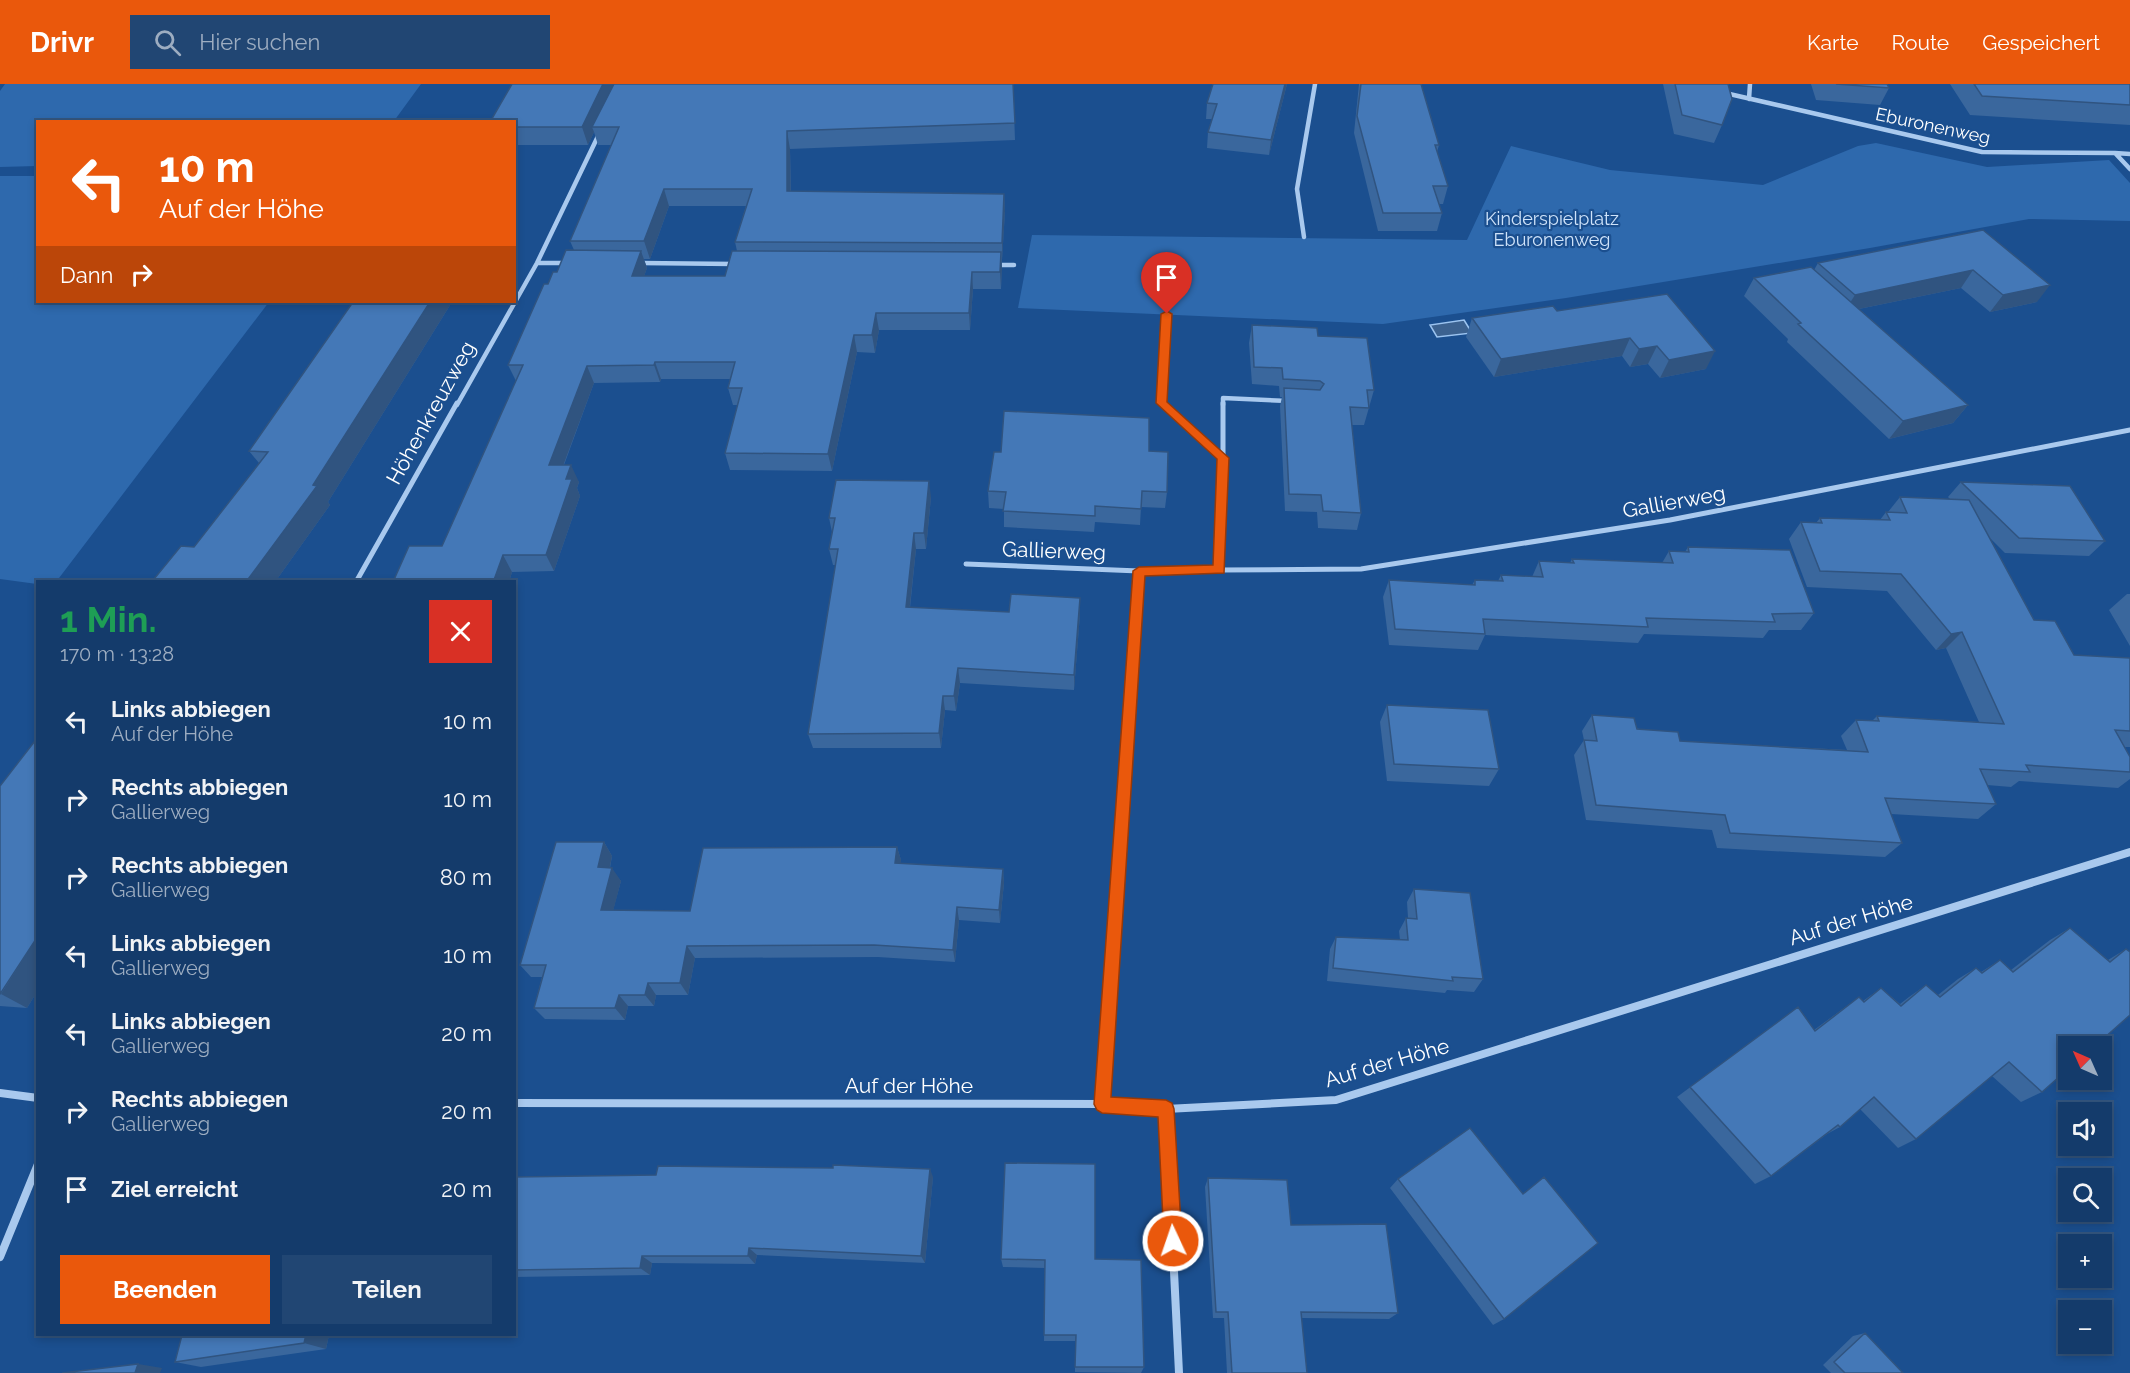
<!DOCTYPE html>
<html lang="de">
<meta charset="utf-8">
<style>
:root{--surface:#143b6b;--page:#214673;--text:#f1f3f6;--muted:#9dadc1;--line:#33557e;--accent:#ea580c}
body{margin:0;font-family:Raleway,sans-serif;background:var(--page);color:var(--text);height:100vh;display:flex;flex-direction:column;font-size:22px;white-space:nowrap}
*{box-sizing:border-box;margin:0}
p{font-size:20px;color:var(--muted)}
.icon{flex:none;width:33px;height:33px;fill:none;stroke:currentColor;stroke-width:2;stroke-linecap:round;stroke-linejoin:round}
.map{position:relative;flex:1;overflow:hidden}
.sheet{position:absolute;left:36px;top:496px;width:480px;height:756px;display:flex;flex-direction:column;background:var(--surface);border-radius:0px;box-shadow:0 3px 9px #0003,0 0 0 2px var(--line)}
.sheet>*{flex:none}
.guide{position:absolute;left:36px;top:36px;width:480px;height:183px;border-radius:0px;box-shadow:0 3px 9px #0003,0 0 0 2px var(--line);background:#ea580c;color:#fff;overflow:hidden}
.needle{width:39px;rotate:315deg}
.controls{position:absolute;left:2058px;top:952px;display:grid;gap:12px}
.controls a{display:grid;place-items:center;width:54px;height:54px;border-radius:0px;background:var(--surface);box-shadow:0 3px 9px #0003,0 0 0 2px var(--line);font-size:30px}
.pin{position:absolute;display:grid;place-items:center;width:51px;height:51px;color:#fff;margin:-62px -26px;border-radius:50% 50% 50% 0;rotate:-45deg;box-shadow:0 0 6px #0007}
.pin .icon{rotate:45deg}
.me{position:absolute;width:66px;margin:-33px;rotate:357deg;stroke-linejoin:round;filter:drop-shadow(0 0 4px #0008)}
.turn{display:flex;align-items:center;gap:21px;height:126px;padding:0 24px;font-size:27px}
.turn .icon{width:78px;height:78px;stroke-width:2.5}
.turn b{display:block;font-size:42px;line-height:51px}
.then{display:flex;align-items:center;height:57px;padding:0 24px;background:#0003;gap:12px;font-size:22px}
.round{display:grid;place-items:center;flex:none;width:63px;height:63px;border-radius:0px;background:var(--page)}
.headline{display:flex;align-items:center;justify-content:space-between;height:102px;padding:0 24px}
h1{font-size:36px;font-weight:700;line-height:45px;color:#1e9e55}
.cta{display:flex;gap:12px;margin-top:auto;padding:12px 24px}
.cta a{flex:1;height:69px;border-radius:0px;background:var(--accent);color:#fff;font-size:24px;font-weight:700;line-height:69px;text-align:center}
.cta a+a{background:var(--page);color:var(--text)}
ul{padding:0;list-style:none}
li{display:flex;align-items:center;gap:18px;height:78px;padding:0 24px}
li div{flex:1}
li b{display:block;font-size:22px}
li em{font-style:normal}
header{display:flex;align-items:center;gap:36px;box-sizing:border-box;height:84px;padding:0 30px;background:var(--accent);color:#fff}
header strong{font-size:28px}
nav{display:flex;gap:33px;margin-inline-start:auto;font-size:21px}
.search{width:420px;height:54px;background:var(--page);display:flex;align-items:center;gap:15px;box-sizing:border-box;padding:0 21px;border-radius:0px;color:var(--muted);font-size:22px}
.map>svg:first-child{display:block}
</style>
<header>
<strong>Drivr</strong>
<div class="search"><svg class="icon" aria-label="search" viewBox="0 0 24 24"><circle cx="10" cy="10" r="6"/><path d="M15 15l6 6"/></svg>Hier suchen</div>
<nav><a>Karte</a><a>Route</a><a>Gespeichert</a></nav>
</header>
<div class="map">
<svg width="2130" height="1289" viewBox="0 0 2130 1289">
<rect width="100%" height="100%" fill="#1b4f8f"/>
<!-- green -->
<path fill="#2e69ad" d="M5,0H421L394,37L38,38L37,82L0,83V7Z
M1876,59L1987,83L2109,76L2130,99V137L2029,135L1870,164L1566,214L1383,240L1018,224L1032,151L1467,156L1511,62L1610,86L1763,101L1858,62Z
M37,92L38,218H269L56,498L37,500L0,495V92Z"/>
<!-- water -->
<path fill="#3c6290" stroke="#9cc4f0" stroke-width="1.5" d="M1464,236L1472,249L1437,253L1430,241Z"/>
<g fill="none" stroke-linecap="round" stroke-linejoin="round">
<!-- street-far2 -->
<path stroke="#a9c9ee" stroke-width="4.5" d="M1725,9L1982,68L2115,69
M1749,15L1750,0
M2130,70L2115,69L2130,85
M1304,153L1297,105L1315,0
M537,179H566
M640,179L734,180
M994,181H1014
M457,321L537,179L600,48
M1163,321L1161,319L1167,230
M1223,321V314L1288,317"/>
<!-- street-far1 -->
<path stroke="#a9c9ee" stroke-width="5" d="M1223,319V374
M966,480L1139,487
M1219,486L1361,485L1670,436L2130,346
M356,498L457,319
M1122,740L1139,487L1219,486L1223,374L1161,319"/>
<!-- street -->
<path stroke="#a9c9ee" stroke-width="8" d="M0,1009L38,1014
M514,1019L1103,1020L1166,1025L1336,1016L2130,768
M1103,1020L1122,738
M1166,1025L1179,1289
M0,1173L38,1080"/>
</g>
<!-- wall -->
<path fill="#3a679d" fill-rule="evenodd" d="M1013,0L1015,56L790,65L791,107L1004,110L1005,127L1002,176L1001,205H973L970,246H879L875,269L857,268L832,387L730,386L725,369L738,321H733L728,304L730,295H661L660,298L594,299L564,381L579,398L577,404L580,412L554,487L512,488L509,498H393L442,462L516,297L508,281L548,200L574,166L570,157L612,61H598L594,48L588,61H514V38ZM669,122H746L735,158L737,167L725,192H644L647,184L644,175H650Z
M1208,0H1287L1269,71L1207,64L1208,48L1212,35H1206L1207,19L1213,0Z
M1359,0H1421L1439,61L1437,68L1448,102L1443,120H1439L1442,129L1437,147H1378L1354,49Z
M1663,0H1728L1722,41L1714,59L1674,50Z
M1811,0H1887L1889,4L1880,21L1816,16Z
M1950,0H2130V41L1970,31Z
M1983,146L2037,218L1990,228L1961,204L1859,225L1968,321L1953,339L1889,355L1787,258L1788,255L1744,212L1754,194L1814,186L1818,179Z
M1667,210L1706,285L1660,294L1648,280L1630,283L1622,272L1494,293L1466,253L1472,234L1557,227Z
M353,218H452L328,418L330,421L275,498H156L154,495L194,463L259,379L249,367Z
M1252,241L1318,252L1374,306L1364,341H1352L1361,429L1357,446L1318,444L1317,428L1285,427L1280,322L1282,313H1280L1279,302L1252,300L1249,259Z
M1149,367L1167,408L1165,424L1141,423L1140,441L1095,438L1094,448L1004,443V425L989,424L988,407Z
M1961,398L2105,457L2089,472L2005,469L1990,454L2034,536L2074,571L2130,574V663H2125L2130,673V695L2118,704L2019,697L2011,703L1987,701L1996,720L1978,735L1891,730L1902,759L1885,773L1717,764L1712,746L1586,736L1574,671L1584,656L1582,647L1592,631L1680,657L1847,666L1841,652L1856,636L1872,637L1877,632L1979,638L1946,564L1936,566L1887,507L1807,503L1789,455L1801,438L1816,439L1820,434L1880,436L1886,428H1888L1900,413L1951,416L1948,413Z
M931,413L926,465H916L910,524L1009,528L1080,514V530L1074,606L960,599L956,627L945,626L941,664H813L808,650L836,481H833L829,465L832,448L829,434Z
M1688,463L1814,529L1801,546H1769L1763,554L1644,550L1638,559L1485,551L1478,566L1389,561L1383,513L1389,496L1472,501L1475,496L1498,497L1501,491L1532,493L1539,477L1570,479L1572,475L1662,479L1669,467L1685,468Z
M2127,510H2130V562L2109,526Z
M1387,621L1499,685L1489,702L1387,697L1380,638Z
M38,653V906L27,924L0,922V702Z
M604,758L612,772L610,784L621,797L613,826L690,827L897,763L901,776L900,779L1003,785L1004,799L1000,839L959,836L955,878L878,873L695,874L688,911H656L654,922H628L625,936L545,935L534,924L542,893H531L520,881Z
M1414,805L1483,895L1474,908L1447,906L1445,909L1327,897L1330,865L1336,853L1400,856L1399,847L1406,834H1408L1407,818Z
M2070,844L2108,876L2126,865L2042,1008L2021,1018L1992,992L1916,1055L1898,1064L1860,1025L1840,1043L1827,1050L1771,1092L1755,1100L1677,1013L1798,923L1814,946L1859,913L1863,917L1881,904L1900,920L1909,913L1926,901L1938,911L1958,895L1976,884L1981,888L2000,876L2011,886L2050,856Z
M514,1093H933L925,1179L757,1171L755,1180L652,1179L650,1191L514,1193Z
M1208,1094L1291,1141L1398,1229L1389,1235L1301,1234L1307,1289H1227L1224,1234H1213L1205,1103Z
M1398,1095L1504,1235L1493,1241L1390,1104Z
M1001,1175H1095L1144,1283L1141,1289L1075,1288V1257H1044L1045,1184L1003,1183Z
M1865,1249L1903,1289H1831L1823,1281L1853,1252Z
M329,1251L326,1265L201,1283L175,1278Z"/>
<!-- shaded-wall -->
<path fill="#305480" d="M603,0H617L592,43L594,48L588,61L582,43Z
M1285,0H1287L1269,71L1271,56Z
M787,47L790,65L791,125L787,107Z
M664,105L669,122L650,175L644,157Z
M1004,110L1005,127L1002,176V159Z
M641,167L647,184L638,209L632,192Z
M1001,168L1002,185L1001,205L1000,188Z
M1973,186L1961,204L1844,228L1855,211Z
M972,188L973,205L970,246L969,229Z
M2050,201L2037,218L1990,228L2003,211Z
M430,218H452L328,418L330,421L275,498H246L313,401Z
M876,229L879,246L875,269L872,251Z
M854,251L857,268L832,387L828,370Z
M1630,254L1622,272L1494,293L1501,275Z
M1657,262L1648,280L1630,283L1639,265Z
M1715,267L1706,285L1660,294L1669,276Z
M655,278L661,295L660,298L654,281Z
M587,282L594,299L557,398L549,381Z
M1968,321L1953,339L1889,355L1903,337Z
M571,381L579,398L577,404L580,412L554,487L546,471L566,395Z
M929,397L931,413L926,465L924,449Z
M914,449L916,465L908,539L906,523Z
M503,471L512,488L509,498H495L494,496Z
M1080,514V530L1074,606V591Z
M1962,548L1946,564L1936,566L1951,550Z
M958,584L960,599L956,627L954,612Z
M943,612L945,626L941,664L939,649Z
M604,758L612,772L607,797L598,783Z
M897,763L901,776L899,792L895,779Z
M612,784L621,797L610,839L601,826Z
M1003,785L1004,799L1000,839L999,826Z
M957,823L959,836L955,878L953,866Z
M38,852V906L27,924L1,910Z
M687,862L695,874L688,911L680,899Z
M648,899L656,911L654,922L645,911Z
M619,911L628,922L625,936L615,924Z
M930,1085L933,1093L925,1179L921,1172Z
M749,1164L757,1171L755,1180L748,1172Z
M642,1172L652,1179L650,1191L640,1184Z
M306,1251H329L326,1265L304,1259Z
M138,1280L162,1284L160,1289H135Z"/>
<!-- building -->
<path fill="#4478b7" stroke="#305480" stroke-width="1.5" d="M512,0H603L582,43H514V38H490Z
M614,0H1013L1015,39L787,47V107L1004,110L1002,159L735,158L752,105H664L644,157H570L619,43H592Z
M1213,0H1285L1271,56L1208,48L1217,20L1207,19Z
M1361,0H1421L1439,61H1435L1448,102H1433L1442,129H1383L1357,32Z
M1675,0H1728L1732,15L1722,41L1682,31Z
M1836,0H1887L1889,4Z
M1974,0H2130V21L1982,12Z
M1983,146L2050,201L2003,211L1973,186L1855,211L1818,179Z
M566,166L641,167L632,192H725L732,167L1001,168L1000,188H972L969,229H876L872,251H854L828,370L725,369L742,304H728L735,278H655L654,281L587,282L549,381H571L566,395H572L546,471H503L494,496H478L477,498H393L409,462H442L523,281H508L544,200H548L553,188H557Z
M1811,183L1968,321L1903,337L1798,240L1801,239L1754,194Z
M1667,210L1715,267L1669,276L1657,262L1639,265L1630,254L1501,275L1472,234L1553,222L1557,227Z
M353,218H430L313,401L317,402L246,498H160L161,496L154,495L181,462L194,463L268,368L249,367Z
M1252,241L1317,244L1318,252L1367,254L1374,306H1367L1369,324L1350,323L1361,429L1323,427L1321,411L1289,410L1284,304L1320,306L1324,300L1320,297L1283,295L1282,284L1254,283Z
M1004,327L1149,334V367L1168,368L1167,408L1142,407L1141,425L1095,422V432L1003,427L1006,408L988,407L994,368H1001Z
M836,396L929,397L924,449H914L906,523L1009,528L1011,510L1080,514L1074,591L958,584L954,612H943L939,649L808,650L838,465H829L835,434H829Z
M1961,398L2070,402L2105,457L2019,454Z
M1900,413L1969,416L2034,536L2055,537L2074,571L2130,574V647L2115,646L2130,673V688L2026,681L2030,688L1980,685L1996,720L1885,714L1902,759L1730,749L1725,731L1596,721L1584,656L1597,657L1592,631L1634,634L1637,645L1678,648L1680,657L1868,668L1856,636L1879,637L1877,632L2004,640L1962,548L1951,550L1901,490L1820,487L1801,438L1822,439L1820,434L1890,436L1886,428L1907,429Z
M1688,463L1790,466L1814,529L1772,530L1775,538L1646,534L1648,543L1483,535L1485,550L1395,545L1389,496L1475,501V496L1503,497L1501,491L1543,493L1539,477L1574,479L1572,475L1673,479L1669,467L1689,468Z
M1387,621L1488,626L1499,685L1394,680Z
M38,653V852L0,910V702Z
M556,758H604L598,783L612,784L601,826L690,827L703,764L897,763L895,779L1003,785L999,826L957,823L953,866L874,861L687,862L680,899H648L645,911H619L615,924H534L546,881H520Z
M1414,805L1470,809L1483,895L1452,893L1453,897L1333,884L1336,853L1408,856L1406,834L1417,835Z
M2070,844L2110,878L2126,865L2130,868V931L2094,963H2068V985L2042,1008L2009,978L1916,1055L1874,1013L1840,1043L1838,1041L1771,1092L1690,1003L1798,923L1815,947L1859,913L1864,918L1881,904L1901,922L1926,901L1940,913L1976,884L1982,889L2000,876L2013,888Z
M1470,1044L1523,1110L1544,1093L1598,1159L1504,1235L1398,1095Z
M1005,1079L1095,1080V1175L1141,1176L1144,1283H1075L1076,1251H1044L1045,1176L1001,1175Z
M833,1081L930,1085L921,1172L749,1164L748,1172H642L640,1184L514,1186V1093L656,1091L658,1082L833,1084Z
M1208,1094L1287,1096L1291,1141L1386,1140L1398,1229L1301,1228L1307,1289H1232L1228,1228H1216Z
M1865,1249L1903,1289H1845L1834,1278Z
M182,1251H306L304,1259L175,1278Z
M138,1280L135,1289H62Z"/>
<!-- route -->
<path fill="#ea580c" stroke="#983908" stroke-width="1.5" d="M1167,227L1172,230L1167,318L1229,374L1224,489L1145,492L1111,1013L1166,1016L1172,1019L1174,1025L1182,1157L1179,1163L1173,1166L1166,1163L1164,1157L1158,1033L1102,1029L1097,1026L1094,1020L1133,487L1139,483L1213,481L1217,375L1156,319L1161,230Z"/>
<g text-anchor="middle" stroke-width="4.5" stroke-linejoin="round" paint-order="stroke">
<!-- far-street labels -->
<g font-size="18" fill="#fff" stroke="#1b4f8f">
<text transform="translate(1933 42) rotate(12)" y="6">Eburonenweg</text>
</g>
<!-- far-park labels -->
<g font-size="18" fill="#cfe3fa" stroke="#1b4f8f">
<text x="1552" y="141">Kinderspielplatz<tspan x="1552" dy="21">Eburonenweg</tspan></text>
</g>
<!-- street labels -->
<g font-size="21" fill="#fff" stroke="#1b4f8f">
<text transform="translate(431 329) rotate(-61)" y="7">Höhenkreuzweg</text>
<text transform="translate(1674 418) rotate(-10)" y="7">Gallierweg</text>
<text transform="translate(1054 467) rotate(2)" y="7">Gallierweg</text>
<text transform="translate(1851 836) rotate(-17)" y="7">Auf der Höhe</text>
<text transform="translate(1387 979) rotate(-16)" y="7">Auf der Höhe</text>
<text x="909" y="1009">Auf der Höhe</text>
</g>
</g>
</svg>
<div class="controls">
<a><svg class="needle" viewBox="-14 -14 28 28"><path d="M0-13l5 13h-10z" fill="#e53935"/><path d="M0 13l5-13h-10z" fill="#9dadc1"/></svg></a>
<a><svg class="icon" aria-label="sound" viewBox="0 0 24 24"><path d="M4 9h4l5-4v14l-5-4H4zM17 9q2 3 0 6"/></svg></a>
<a><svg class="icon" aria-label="search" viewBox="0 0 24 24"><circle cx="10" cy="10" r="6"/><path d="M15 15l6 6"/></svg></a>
<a>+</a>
<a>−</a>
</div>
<div class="pin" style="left:1167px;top:230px;background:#d93025"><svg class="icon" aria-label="arrive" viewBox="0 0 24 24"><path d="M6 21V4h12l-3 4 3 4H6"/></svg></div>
<svg class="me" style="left:1173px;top:1157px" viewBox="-20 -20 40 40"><circle r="17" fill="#ea580c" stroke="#fff" stroke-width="3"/><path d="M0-11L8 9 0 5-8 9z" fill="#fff"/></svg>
<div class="guide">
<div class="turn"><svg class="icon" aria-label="left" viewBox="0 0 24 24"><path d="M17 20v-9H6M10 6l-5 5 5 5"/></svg><div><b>10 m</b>Auf der Höhe</div></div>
<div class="then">Dann<svg class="icon" aria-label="right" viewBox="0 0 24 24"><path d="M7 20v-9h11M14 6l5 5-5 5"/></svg></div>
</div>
<section class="sheet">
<div class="headline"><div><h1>1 Min.</h1><p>170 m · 13:28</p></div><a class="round" style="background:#d93025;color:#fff"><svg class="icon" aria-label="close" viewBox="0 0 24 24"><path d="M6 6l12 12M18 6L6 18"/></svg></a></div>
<ul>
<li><svg class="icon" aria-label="left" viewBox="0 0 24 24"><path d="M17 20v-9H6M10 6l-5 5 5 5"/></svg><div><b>Links abbiegen</b><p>Auf der Höhe</p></div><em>10 m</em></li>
<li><svg class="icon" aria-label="right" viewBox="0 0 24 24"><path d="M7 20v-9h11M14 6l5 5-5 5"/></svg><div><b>Rechts abbiegen</b><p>Gallierweg</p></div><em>10 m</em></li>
<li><svg class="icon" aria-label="right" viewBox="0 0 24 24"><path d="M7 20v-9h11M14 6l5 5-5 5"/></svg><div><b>Rechts abbiegen</b><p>Gallierweg</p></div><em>80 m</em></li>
<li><svg class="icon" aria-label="left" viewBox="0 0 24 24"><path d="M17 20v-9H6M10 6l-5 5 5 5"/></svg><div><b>Links abbiegen</b><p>Gallierweg</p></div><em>10 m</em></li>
<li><svg class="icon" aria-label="left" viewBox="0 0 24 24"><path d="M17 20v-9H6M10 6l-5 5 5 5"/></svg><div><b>Links abbiegen</b><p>Gallierweg</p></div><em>20 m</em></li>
<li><svg class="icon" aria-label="right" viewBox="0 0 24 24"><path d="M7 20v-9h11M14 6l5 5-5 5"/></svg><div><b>Rechts abbiegen</b><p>Gallierweg</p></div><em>20 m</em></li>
<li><svg class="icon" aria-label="arrive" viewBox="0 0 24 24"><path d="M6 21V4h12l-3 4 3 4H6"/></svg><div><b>Ziel erreicht</b></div><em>20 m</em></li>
</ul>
<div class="cta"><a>Beenden</a><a>Teilen</a></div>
</section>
</div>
